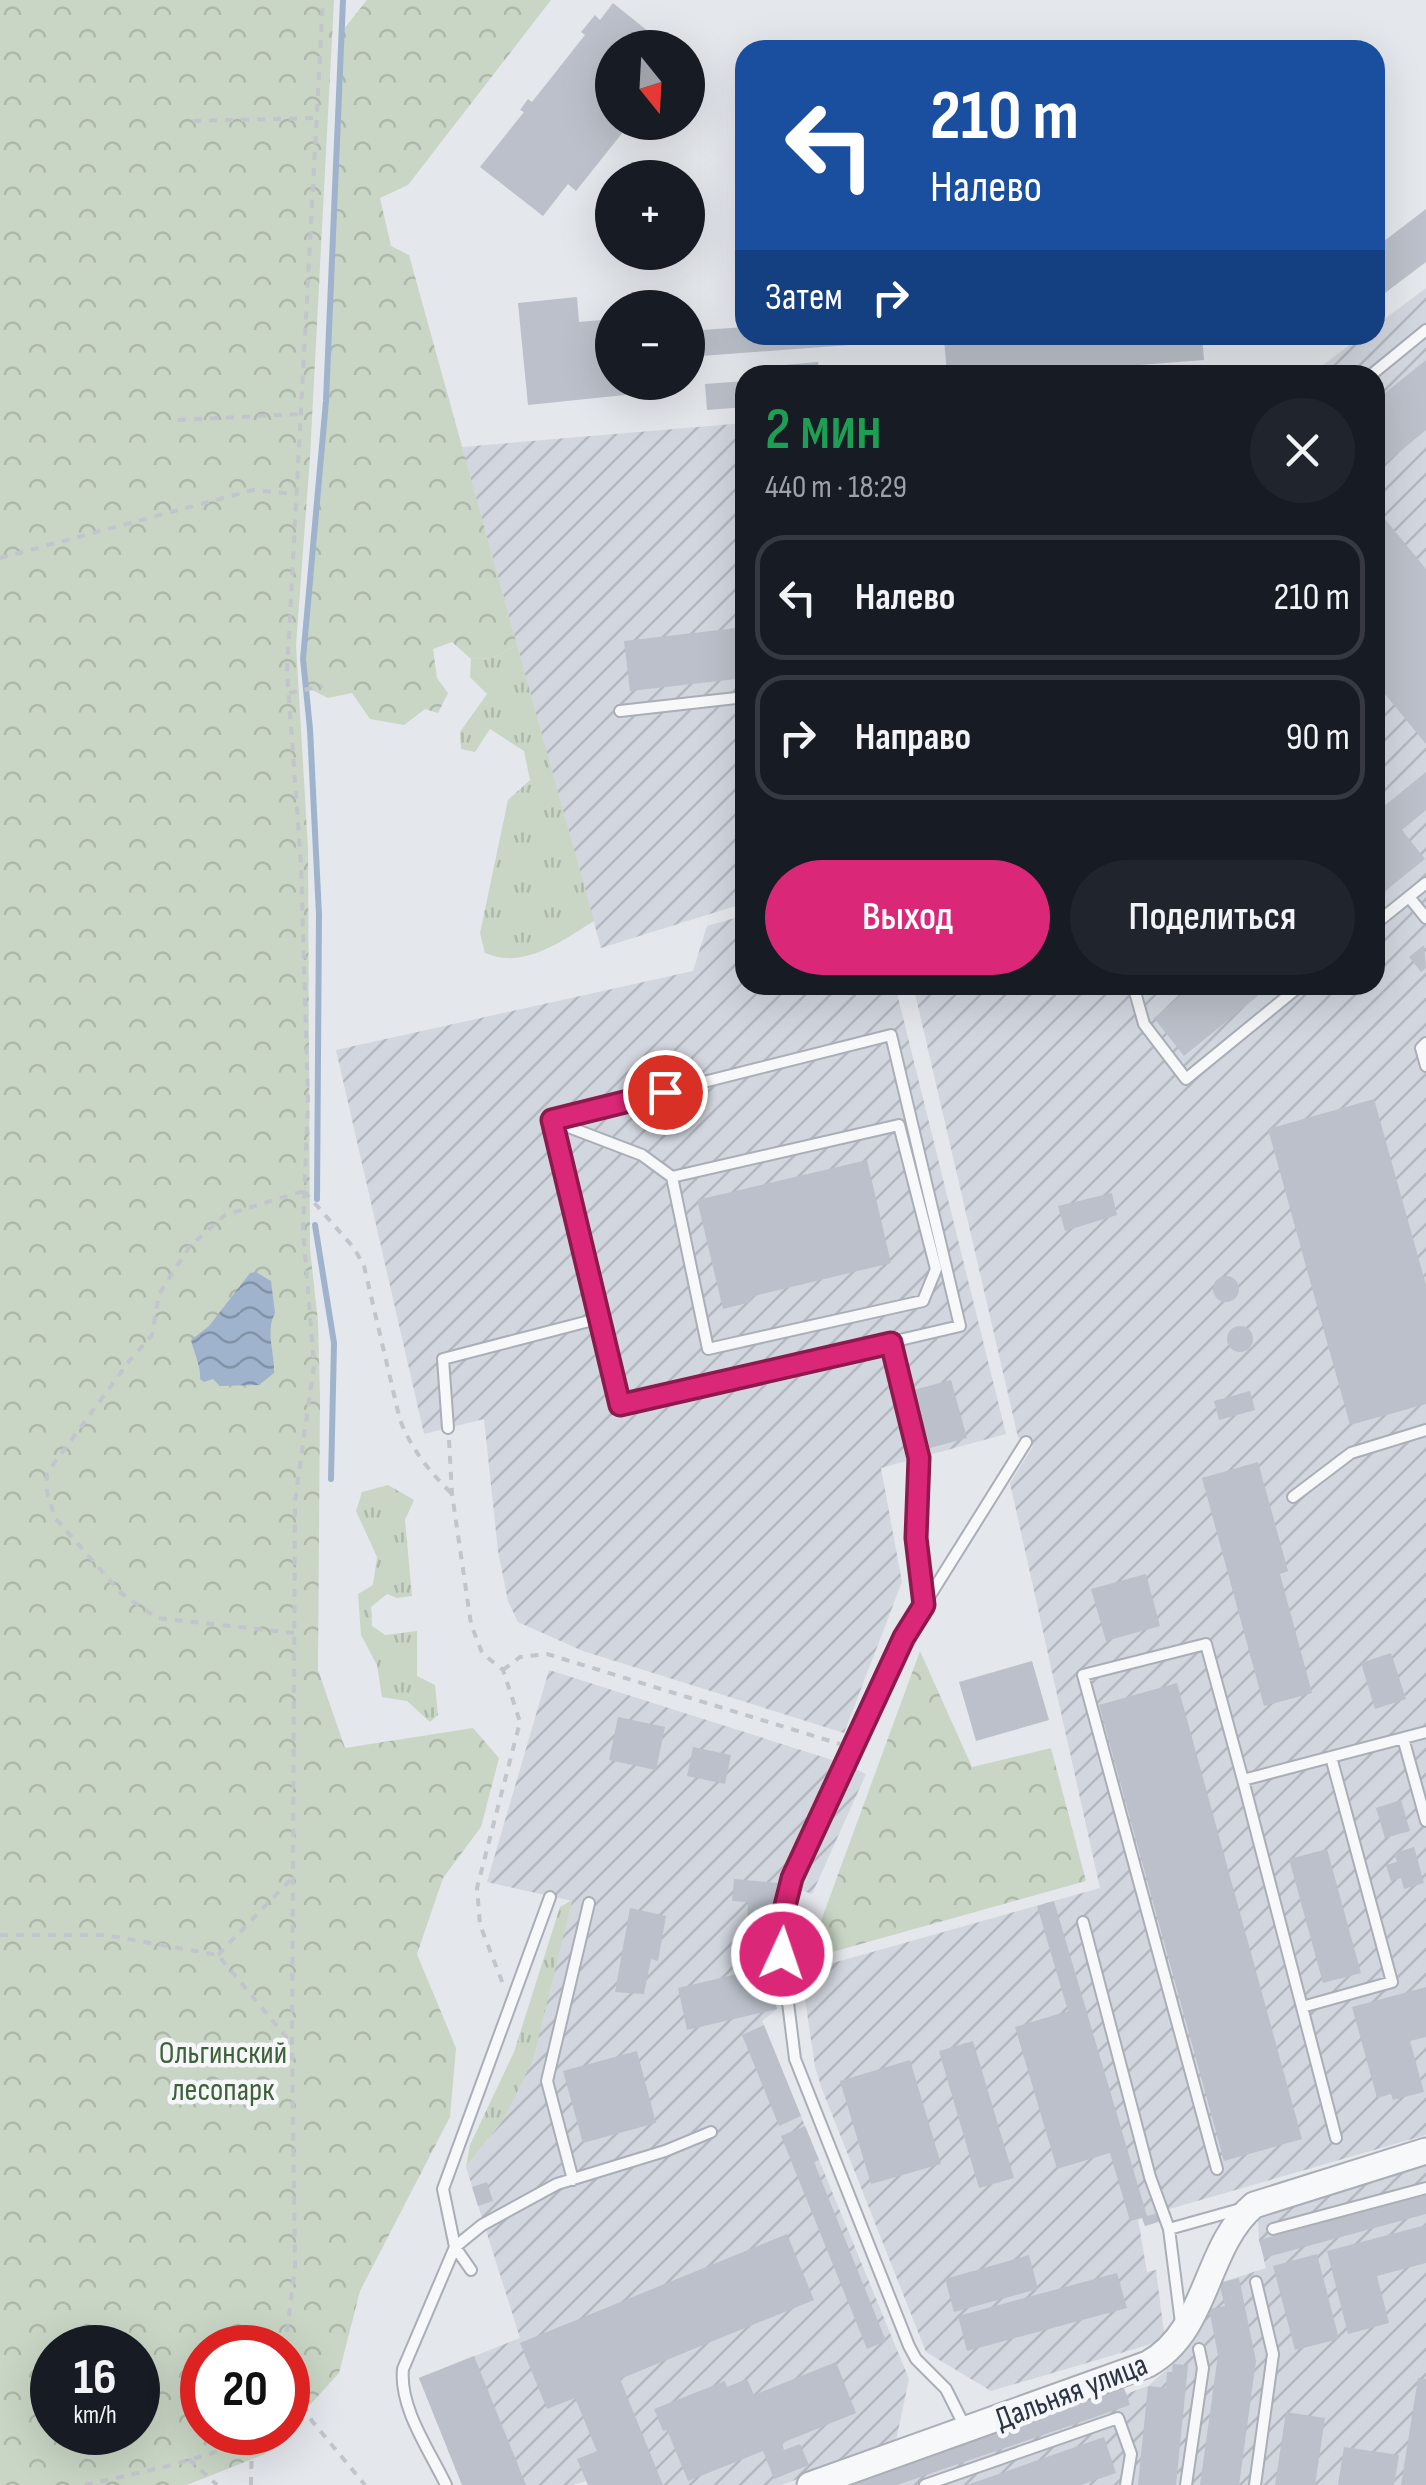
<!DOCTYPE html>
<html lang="ru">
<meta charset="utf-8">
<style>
:root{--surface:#171b24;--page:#20242c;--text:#f1f3f6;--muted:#9ea1a6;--line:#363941;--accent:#db2777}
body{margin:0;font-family:"Sofia Sans Condensed",sans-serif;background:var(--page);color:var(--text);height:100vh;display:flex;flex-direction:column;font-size:38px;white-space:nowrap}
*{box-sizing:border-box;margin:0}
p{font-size:32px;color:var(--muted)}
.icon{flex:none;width:55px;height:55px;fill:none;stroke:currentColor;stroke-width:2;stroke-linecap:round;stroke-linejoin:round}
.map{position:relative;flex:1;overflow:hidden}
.sheet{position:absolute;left:735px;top:365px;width:650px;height:630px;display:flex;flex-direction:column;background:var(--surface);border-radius:30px;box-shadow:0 10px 40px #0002}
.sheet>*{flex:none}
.guide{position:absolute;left:735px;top:40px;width:650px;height:305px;border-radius:30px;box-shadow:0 10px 40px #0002;background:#1a4fa0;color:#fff;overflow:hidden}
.needle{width:65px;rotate:162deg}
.fabs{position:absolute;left:595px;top:30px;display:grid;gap:20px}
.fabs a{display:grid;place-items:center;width:110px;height:110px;border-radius:50%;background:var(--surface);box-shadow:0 10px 40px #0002;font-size:50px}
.speed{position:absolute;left:30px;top:2325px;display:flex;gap:20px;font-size:50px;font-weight:700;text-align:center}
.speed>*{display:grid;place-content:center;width:130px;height:130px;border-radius:50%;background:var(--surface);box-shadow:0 10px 40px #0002;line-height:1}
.speed small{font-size:25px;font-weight:400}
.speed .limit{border:15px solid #d22;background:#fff;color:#111}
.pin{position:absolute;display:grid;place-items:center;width:85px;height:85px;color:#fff;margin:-42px;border:5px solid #fff;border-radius:50%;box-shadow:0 2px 10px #0007}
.me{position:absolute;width:110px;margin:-55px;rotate:3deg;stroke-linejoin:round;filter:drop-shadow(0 0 8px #0008)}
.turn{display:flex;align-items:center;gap:35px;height:210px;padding:0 30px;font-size:45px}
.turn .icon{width:130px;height:130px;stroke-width:2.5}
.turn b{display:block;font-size:70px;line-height:85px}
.then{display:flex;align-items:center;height:95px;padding:0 30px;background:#0003;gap:20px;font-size:38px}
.round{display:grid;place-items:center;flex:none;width:105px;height:105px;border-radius:52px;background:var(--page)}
.overview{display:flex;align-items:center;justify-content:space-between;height:170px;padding:0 30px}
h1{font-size:60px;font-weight:600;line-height:75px;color:#1e9e55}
.action{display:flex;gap:20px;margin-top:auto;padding:20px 30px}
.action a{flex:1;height:115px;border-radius:60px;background:var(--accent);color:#fff;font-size:40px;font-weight:600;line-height:115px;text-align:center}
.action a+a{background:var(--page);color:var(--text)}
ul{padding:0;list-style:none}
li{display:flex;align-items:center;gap:30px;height:125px;margin:0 20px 15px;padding:0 10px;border:5px solid var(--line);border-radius:30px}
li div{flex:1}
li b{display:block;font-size:38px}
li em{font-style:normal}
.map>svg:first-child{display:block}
</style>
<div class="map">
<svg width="1426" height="2485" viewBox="0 0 1426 2485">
<defs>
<pattern id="industrial-furrows" width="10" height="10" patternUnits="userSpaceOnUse" patternTransform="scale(2.5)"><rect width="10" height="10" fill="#d2d6de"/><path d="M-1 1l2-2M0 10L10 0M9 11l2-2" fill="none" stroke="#b4b8c0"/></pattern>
<pattern id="grass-tufts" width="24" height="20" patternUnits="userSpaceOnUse" patternTransform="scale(2.5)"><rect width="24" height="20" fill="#c9d6c5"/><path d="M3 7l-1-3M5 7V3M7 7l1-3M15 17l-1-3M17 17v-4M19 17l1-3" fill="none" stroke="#adb8ab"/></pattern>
<pattern id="forest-crowns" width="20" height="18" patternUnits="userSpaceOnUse" patternTransform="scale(2.5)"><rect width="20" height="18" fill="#c9d6c5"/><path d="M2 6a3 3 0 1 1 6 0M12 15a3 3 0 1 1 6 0" fill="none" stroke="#adb8ab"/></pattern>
<pattern id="water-waves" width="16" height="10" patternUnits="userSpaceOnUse" patternTransform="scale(2.5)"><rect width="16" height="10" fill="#9fb4cc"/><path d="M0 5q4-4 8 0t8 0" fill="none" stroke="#8293a7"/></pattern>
</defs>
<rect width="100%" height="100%" fill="#e4e7ec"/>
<!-- industrial -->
<path fill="url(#industrial-furrows)" d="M1426,288V2135L1159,2212L1161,2221L1145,2226L1142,2218L1138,2219L1147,2272L1156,2270L1164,2332L1160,2339L1148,2345L991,2391L926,2352L822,2089L815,2067L801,1972L1100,1888L1010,1483L1033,1446L1018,1437L913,985H1375V375H1297L1311,374L1363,335H1375V326Z
M745,423V903L601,948L462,447Z
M745,915V985H895L1006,1434L881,1468L902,1582L844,1733L583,1651L518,1622L508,1601L498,1551L484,1419L424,1434L336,1050L693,971L707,926Z
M549,1670L845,1764L866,1774L812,1894L779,1883L767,1967L777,2009L762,2021L909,2379L895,2445L781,2485H588L586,2481L573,2485H462L419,2378L520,2338L466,2167L503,2120L572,1901L487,1882Z
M1426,2164V2485H874L1148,2386L1170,2367L1179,2348L1188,2346L1219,2283L1266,2268L1259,2240L1258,2220L1270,2211Z"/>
<!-- grass -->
<path fill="url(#grass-tufts)" d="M517,645L594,921C562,941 523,970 485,953L480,933L508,800L530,780L524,751L490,729L475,752L461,749L460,732L487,694L470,677L471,659L493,658Z
M388,1485L414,1500L405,1520L412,1596L397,1598L387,1594L371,1607L372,1626L385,1635L417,1631V1676L435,1685L438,1715L430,1722L407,1701L382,1697L377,1665L361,1635L358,1594L373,1585L377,1557L356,1511L362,1492Z
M572,1900L533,2060L503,2120L466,2167L470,2145L514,2052L560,1907Z"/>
<!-- forest -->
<path fill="url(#forest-crowns)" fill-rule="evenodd" d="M0,0H334L310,457L296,645L308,848L310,1249L318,1322L320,1397L318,1670L345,1748L473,1728L499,1758L481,1827L443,1878L417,1954L456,2048L450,2117L360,2291L339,2373L288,2429V2348H202V2432L284,2433L265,2454L187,2485H0ZM52,2348H138V2432H52Z
M367,0H551L408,185L380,198L391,246L409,255L517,645L493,658L471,659L452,642L433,649L437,678L448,693L438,713L425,709L404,725L370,719L352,693L328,698L304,686L303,659L326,401L343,30Z
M920,1651L972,1767L1051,1748L1086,1881L807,1959Z"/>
<!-- water -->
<path fill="url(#water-waves)" d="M256,1272L271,1281L275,1313C265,1331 275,1353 274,1373L259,1385L220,1386L213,1379L204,1382L200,1379C201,1366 194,1353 191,1340L209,1326L250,1273Z"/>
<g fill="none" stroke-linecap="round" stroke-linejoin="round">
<!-- stream -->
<path stroke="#9fb4cc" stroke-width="6" d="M317,1199L319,915L310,729L303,659L326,401L343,0
M315,1225L334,1343L331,1479"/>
</g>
<!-- building -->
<path fill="#bbc0ca" d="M613,3L669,48H612V122H631L576,191L568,184L543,216L480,167L524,112L520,110L528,99L532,102L585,35L581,32L595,15L600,20Z
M1426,209V262L1381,296L1375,288V248Z
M577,297L579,322L612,319V382H624L625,395L528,405L518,303Z
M745,327V335H1202L1204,360L1009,375H947L944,338L688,357V331Z
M1426,360V430L1375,472V401Z
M818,362L819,375H785L784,365Z
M745,381V407L707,410L705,384Z
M1375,507L1426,569V744L1375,682Z
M745,627V678L630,691L624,641Z
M1426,772V810L1402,830L1425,859L1375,899V798L1383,807Z
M1424,945L1426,968L1421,972L1409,957Z
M1194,985H1271L1184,1056L1154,1018Z
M1374,1099L1426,1285V1404L1350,1425L1268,1129Z
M867,1160L891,1263L750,1297L751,1302L723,1309L697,1200Z
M1112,1193L1117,1215L1065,1231L1058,1206Z
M1213 1289a13 13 0 1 1 26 0a13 13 0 1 1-26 0Z
M1227 1339a13 13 0 1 1 26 0a13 13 0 1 1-26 0Z
M951,1380L967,1438L930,1448L914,1390Z
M1250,1391L1255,1410L1219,1420L1214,1401Z
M1258,1462L1288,1571L1280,1574L1312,1693L1264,1706L1202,1478Z
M1146,1574L1160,1626L1106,1641L1091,1589Z
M1391,1653L1406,1699L1375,1709L1361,1663Z
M1032,1661L1049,1720L976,1741L959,1682Z
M1177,1683L1302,2139L1224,2161L1099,1705Z
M618,1717L665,1727L656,1770L609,1760Z
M693,1747L731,1755L725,1784L687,1776Z
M1401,1800L1410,1831L1385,1838L1376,1808Z
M1414,1847L1424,1883L1404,1889L1401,1878L1391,1881L1386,1865L1397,1862L1394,1853Z
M1327,1849L1361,1973L1323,1983L1289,1859Z
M734,1879L779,1883L775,1926L747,1924L748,1902L732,1901Z
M1054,1901L1147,2216L1158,2213L1161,2221L1145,2226L1142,2218L1130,2221L1110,2153L1057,2169L1015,2027L1068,2011L1037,1906Z
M630,1908L666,1916L658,1961L651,1959L644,1994L615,1992Z
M767,1967L777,2009L687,2030L678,1988Z
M1426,1987V2037L1410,2041L1424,2092L1393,2100L1391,2094L1377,2098L1352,2007Z
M764,2025L801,2116L779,2126L742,2035Z
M973,2041L1014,2178L979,2188L939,2051Z
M637,2051L656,2123L583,2143L563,2071Z
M910,2060L941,2164L871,2184L840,2081Z
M805,2126L819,2160L814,2162L886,2341L867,2349L781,2136Z
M487,2182L493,2201L478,2206L472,2187Z
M1426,2195V2214L1264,2258L1259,2240Z
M1426,2225V2263L1377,2276L1389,2323L1348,2334L1327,2251Z
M787,2234L814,2300L620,2379L663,2485H588L577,2459L597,2451L575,2398L547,2409L520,2343Z
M1317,2254L1339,2339L1295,2350L1273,2266Z
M1029,2255L1038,2289L954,2312L945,2279Z
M1117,2273L1127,2308L967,2351L958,2316Z
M1239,2278L1256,2361L1239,2485H1200L1218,2355L1209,2309L1225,2306L1219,2283Z
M474,2356L526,2485H462L419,2378Z
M836,2362L856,2413L782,2443L784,2450L800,2444L809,2465L774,2479L763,2451L688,2481L667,2430L663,2431L654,2409L725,2381L727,2387L747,2379L754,2395Z
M1173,2364L1188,2365L1176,2485H1138L1148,2386L1166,2388L1167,2372H1172Z
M1418,2378L1426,2379V2485H1401Z
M1122,2382L1130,2405L897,2485H823Z
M1286,2412L1325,2418L1315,2485H1275Z
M1104,2437L1116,2473L1081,2485H967Z
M1344,2447L1399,2455L1394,2485H1338Z"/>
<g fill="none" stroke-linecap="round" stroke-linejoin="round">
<!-- service casing -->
<g stroke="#a9aeb7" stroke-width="14">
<path id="service" d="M1371,375L1426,330
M620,711L745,697
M1409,897L1426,918
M1375,924L1426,883
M1133,985L1144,1024L1186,1079L1301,985
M1426,1043L1421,1048L1426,1066
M553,1121L642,1155L672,1177L708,1349L923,1301L936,1269L899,1125L672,1177
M891,1343L919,1457L915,1538L923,1604
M448,1428L443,1359L597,1319L620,1405L960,1326L891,1035L552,1120L597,1319
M1293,1497L1351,1453L1426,1430
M1403,1738L1426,1821
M1083,1922L1150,2177L1169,2229L1181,2323
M1302,2007L1392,1982L1331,1757
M1336,2138L1243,1780L1426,1732
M1217,2169L1083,1675L1206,1644L1243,1780
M573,2180L547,2081L589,1903
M1169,2229L1244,2208
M1273,2229L1426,2188
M471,2270L455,2247L443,2189L550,1897
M966,2429L946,2389L916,2359L909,2346L795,2059L782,1954L785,1905L792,1878L904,1637L1026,1442
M446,2485C430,2451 399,2408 403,2369L455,2247L482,2225L557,2184L665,2151L711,2132
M925,2485L1118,2418L1131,2454L1126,2485
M1186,2485L1203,2368L1199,2349
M1255,2485L1273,2354L1256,2282"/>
</g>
<!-- tertiary casing -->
<g stroke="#a9aeb7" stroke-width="29">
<path id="tertiary" d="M810,2485L1148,2364C1209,2330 1204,2247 1254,2205L1426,2151"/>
</g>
<!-- path -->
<path stroke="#c2c5cb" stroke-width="4" stroke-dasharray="8 8" stroke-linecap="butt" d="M193,121L317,118
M178,420L302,414
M0,558L253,490L296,494
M289,693L323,686
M304,1191L354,1248L364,1266L400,1420C412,1450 429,1471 451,1493
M449,1440L452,1494L471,1624L482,1653L503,1670L520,1722L477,1888L480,1925L503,1984
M294,1633L157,1618L121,1593L55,1518L47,1492V1473L130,1360L152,1335L159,1294L190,1246L225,1215L304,1191
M503,1670L520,1657L547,1654L840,1744
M0,1935H105L218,1955L292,2044
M218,1955L294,1876
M285,2348L295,2267L292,2044L295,1501L314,1365L303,1229L308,1100L301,864L287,672L323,0
M288,2359L297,2391L312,2421L365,2485
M189,2459L217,2485
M85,2485C122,2476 230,2456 254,2432
M251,2485L252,2435"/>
<!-- service -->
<use href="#service" stroke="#f7f8fa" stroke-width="10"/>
<!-- tertiary -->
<use href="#tertiary" stroke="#f7f8fa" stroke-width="25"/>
</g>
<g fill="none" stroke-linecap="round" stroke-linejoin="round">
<!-- route casing -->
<g stroke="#8e194d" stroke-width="25">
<path id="route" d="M665,1092L552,1120L620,1405L891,1343L919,1458L916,1538L924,1605L904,1637L792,1878L785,1906L782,1954"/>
</g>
<!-- route -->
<use href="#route" stroke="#db2777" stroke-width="18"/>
</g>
<g text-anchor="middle" stroke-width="9" stroke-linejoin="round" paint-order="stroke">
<!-- park labels -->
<g font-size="32" fill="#3f6138" stroke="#f4f6f9">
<text x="223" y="2063">Ольгинский<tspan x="223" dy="37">лесопарк</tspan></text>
</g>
<!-- street labels -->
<g font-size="32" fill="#2b3445" stroke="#f4f6f9">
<text transform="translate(1071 2391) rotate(-21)" y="11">Дальняя улица</text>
</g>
</g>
</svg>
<div class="fabs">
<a><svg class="needle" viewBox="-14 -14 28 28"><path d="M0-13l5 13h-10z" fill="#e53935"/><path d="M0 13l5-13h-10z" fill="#9ea1a6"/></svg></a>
<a>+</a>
<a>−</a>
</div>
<div class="speed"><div>16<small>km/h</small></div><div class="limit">20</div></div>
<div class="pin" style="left:665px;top:1092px;background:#d93025"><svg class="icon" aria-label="arrive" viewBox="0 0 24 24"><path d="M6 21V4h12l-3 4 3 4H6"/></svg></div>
<svg class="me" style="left:782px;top:1954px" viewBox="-20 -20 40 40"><circle r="17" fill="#db2777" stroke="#fff" stroke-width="3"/><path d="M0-11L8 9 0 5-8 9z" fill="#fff"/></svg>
<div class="guide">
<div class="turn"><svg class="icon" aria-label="left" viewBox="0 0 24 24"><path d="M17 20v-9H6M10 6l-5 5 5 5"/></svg><div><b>210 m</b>Налево</div></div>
<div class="then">Затем<svg class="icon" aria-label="right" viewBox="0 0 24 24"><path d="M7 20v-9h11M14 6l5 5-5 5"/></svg></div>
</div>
<section class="sheet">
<div class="overview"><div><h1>2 мин</h1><p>440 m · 18:29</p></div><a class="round"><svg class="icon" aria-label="close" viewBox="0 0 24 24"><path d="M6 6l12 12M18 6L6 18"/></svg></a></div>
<ul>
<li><svg class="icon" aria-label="left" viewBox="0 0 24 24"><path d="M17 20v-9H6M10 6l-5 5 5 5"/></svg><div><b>Налево</b></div><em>210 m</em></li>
<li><svg class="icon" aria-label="right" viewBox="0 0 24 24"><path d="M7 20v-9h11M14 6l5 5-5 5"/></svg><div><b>Направо</b></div><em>90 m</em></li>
</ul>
<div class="action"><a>Выход</a><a>Поделиться</a></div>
</section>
</div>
